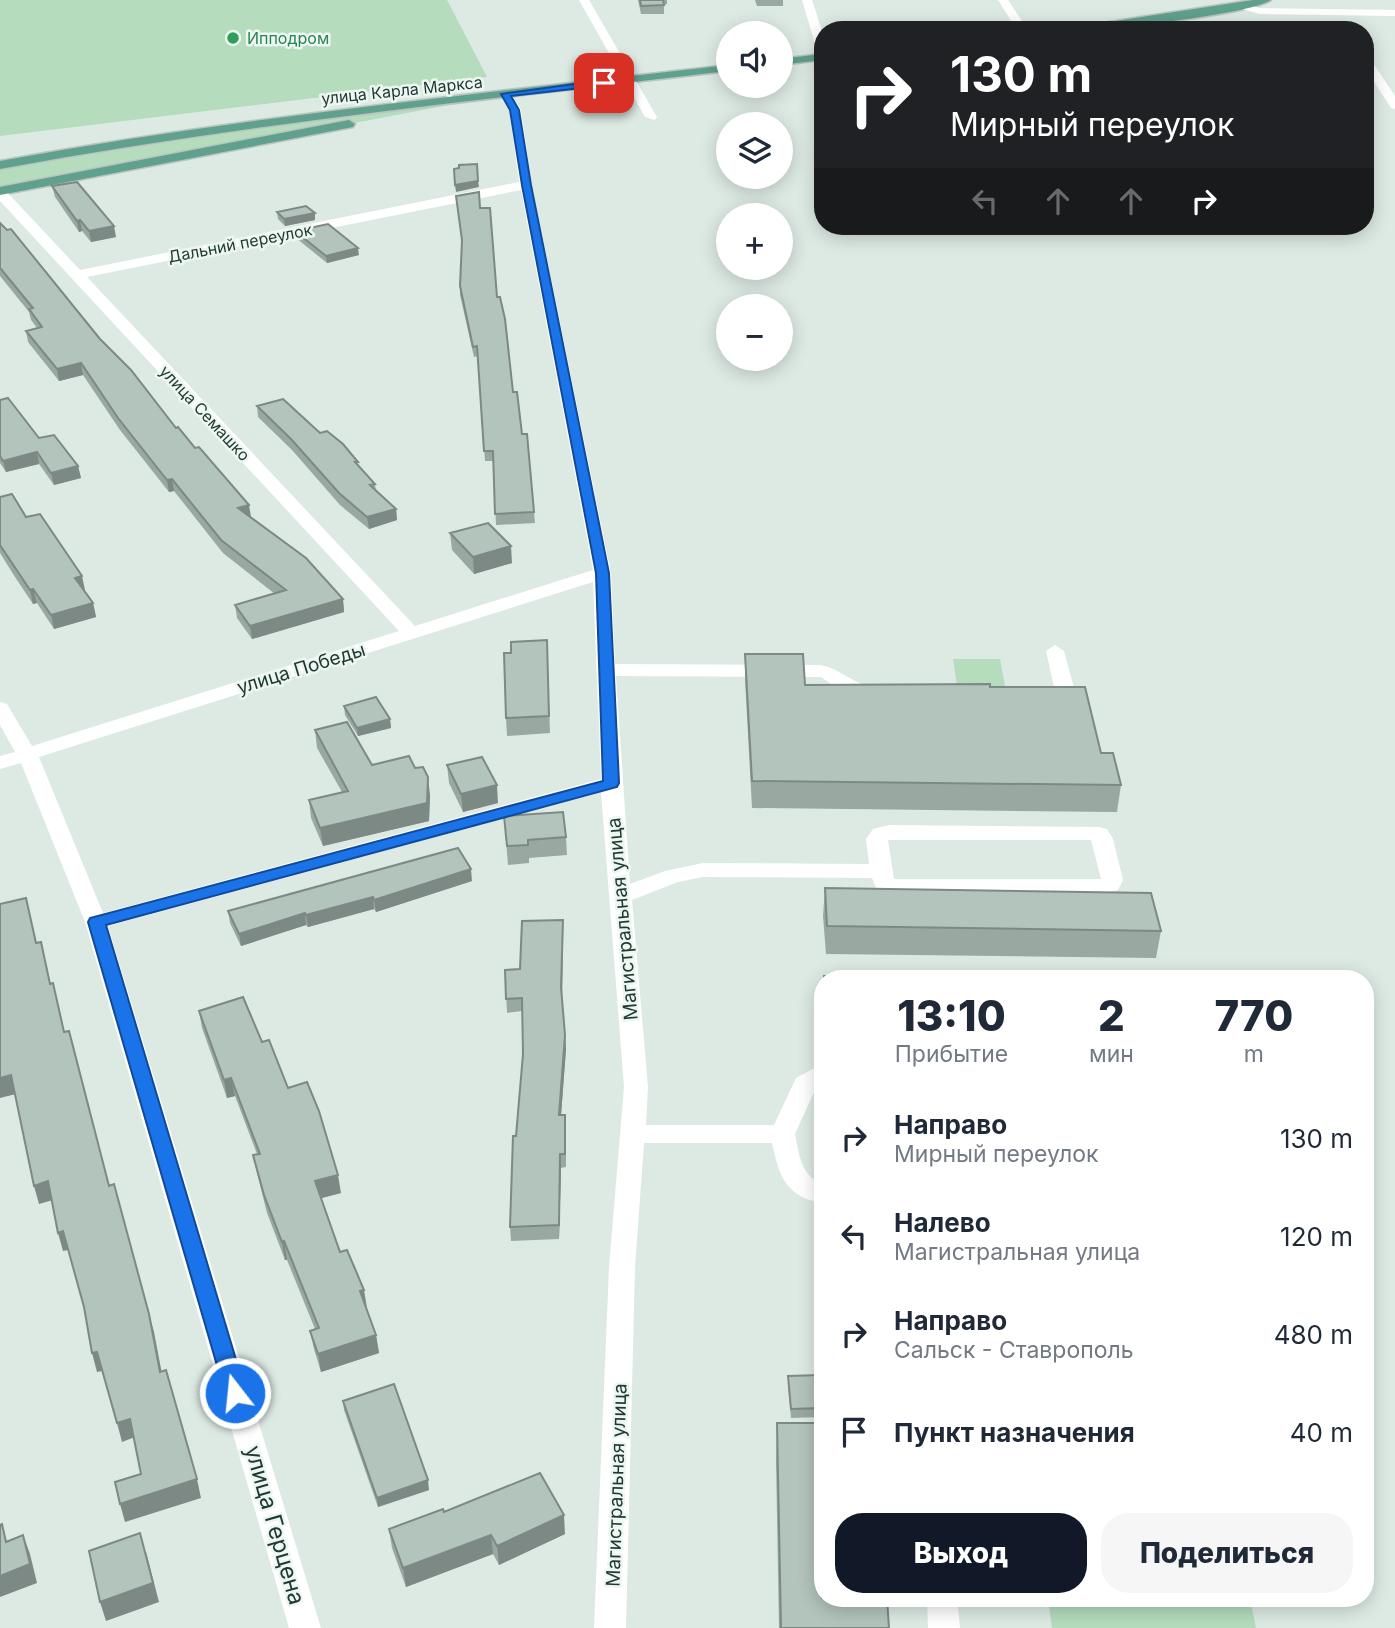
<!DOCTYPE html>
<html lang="ru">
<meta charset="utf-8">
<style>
:root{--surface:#fff;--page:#f6f6f7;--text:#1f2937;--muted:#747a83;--accent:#111827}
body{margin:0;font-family:Inter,sans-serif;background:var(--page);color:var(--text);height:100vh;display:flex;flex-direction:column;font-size:26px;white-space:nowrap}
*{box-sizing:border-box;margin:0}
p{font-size:23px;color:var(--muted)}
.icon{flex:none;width:38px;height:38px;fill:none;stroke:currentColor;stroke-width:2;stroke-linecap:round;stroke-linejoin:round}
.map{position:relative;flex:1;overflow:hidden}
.details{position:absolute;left:814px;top:970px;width:560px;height:637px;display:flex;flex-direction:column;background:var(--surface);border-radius:28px;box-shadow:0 4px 18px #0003}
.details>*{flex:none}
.guide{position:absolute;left:814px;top:21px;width:560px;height:214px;border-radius:28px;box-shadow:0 4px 18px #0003;background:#202124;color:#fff;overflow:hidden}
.controls{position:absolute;left:716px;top:21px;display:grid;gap:14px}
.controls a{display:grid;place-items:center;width:77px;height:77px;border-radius:50%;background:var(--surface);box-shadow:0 4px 18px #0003;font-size:35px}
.pin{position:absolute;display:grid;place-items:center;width:60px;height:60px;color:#fff;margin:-30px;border-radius:14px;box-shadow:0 4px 10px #0006}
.me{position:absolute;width:77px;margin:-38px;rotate:344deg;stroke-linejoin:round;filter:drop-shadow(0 0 5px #0008)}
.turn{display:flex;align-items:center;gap:24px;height:147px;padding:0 21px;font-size:32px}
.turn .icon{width:91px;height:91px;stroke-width:2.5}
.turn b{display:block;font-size:49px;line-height:60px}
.lanes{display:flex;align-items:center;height:66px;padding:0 21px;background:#0003;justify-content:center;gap:35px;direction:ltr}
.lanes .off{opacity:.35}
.eta{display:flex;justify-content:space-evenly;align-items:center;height:119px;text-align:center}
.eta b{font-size:42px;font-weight:800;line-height:49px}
.cta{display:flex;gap:14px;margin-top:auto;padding:14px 21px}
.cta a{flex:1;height:80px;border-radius:28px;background:var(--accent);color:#fff;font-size:28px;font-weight:800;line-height:80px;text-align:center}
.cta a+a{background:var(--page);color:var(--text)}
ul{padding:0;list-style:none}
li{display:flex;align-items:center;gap:21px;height:98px;padding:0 21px}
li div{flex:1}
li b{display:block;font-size:26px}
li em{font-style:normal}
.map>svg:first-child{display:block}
</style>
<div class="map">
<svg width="1395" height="1628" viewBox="0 0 1395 1628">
<rect width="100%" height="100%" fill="#ddeae3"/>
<!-- green -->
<path fill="#b4dcbd" d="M0,0H447L487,77L0,136Z
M506,94L0,191V165L86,148Z
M953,659H1000L1005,686H957Z
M1048,1598H1250L1256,1628H1052Z"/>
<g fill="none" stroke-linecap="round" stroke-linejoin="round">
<!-- major casing -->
<g stroke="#bcc4c1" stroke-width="3">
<path id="major" d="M1253,0H1271C1249,15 1104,30 1071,30L1076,27Z
M822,54V60L780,65V59Z
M728,65V71C485,100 241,124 0,169V161C241,117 485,93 728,65Z
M349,120L355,124L353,127L0,195V187Z"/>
</g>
<!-- minor -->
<path fill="#fff" fill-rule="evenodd" d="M579,0H589L657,117L655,120L645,117Z
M802,0H812L822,31V50L816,47Z
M998,0H1008L1028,30H1017Z
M1242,3L1260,8L1395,10V16L1260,14L1238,8L1237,6Z
M1365,56L1369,57L1395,96V109L1391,108L1365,68Z
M502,92H510L521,110L532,185L611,573L615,664L821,665C844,671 854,684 877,690L880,694L870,700L847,695L821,677L616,676L630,884L665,871L703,863L869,864L866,839L873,829L889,825L1099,827L1107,829L1113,839L1123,880L1118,890L1105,893H892L877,890L872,878L703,877L678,882L632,900L648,1087L646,1125H774L796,1078L822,1064V1084L815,1090L795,1134C799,1153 801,1177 822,1183V1203C786,1197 779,1176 772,1143H644L635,1267L626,1628H594L609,1267L624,1087L601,792L108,926L321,1628H289L85,922L21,763L0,769V756L15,752L0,725V702L7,704L32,746L399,631L0,201V189L5,190L80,270L519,182L509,110L500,94ZM521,190L593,570L415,626L87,277ZM593,582L601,779L103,913L39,757ZM888,840H1091L1101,879H894Z
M1055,645L1064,651L1074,688L1069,696L1032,698L1029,694L1032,690L1054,687L1046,651Z
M927,1598H957L960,1628H928Z"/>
<!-- major -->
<use href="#major" fill="#5fa18d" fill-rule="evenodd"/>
</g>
<!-- wall -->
<path fill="#99a9a2" d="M638,0H667V4L664,5V14H641Z
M755,0H783V6H757Z
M52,186L116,237L91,242L82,231L79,232L55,197Z
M480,208L497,297L534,512L535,523L496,525L493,461H485L478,356L474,357L460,295V286Z
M277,212L315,220L285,226L278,219Z
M0,223L176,428L251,517L343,599L344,612L252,639L237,618L235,605L275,594L223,553L174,491L169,492L120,430L83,375L59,381L28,342L26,331L37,328L31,320L29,312L0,276Z
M295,231L359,255L327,263L296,238Z
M0,400L39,438L78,466L81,478L54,485L39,464L6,472L0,463Z
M257,406L320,433L359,466L375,484L376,491L396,509L397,520L369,529L340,505L292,450L258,417Z
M0,497L26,517L85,590H84L93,603L96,617L54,629L37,603L33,604L15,577L0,553Z
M450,533L512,563L474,574L452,550Z
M547,640L550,733L507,736L506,718Z
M745,654L805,685L990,687L1101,753L1121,785L1117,812L752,808L745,679Z
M344,706L390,719L391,728L358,736L345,715Z
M315,730L372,765L430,795L429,821L323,846L311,818L309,800L342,792L317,748Z
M447,765L498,803L463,812L449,783Z
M504,816L566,837L567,855L529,858V863L508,865Z
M472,881L376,912L374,909L308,927L306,925L241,946L230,923L228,911Z
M825,888L1161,931L1156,958L826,954L823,916Z
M563,934L562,997L566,1049L561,1115L566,1129V1167L561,1168L559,1239L511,1241L510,1227L516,1136L523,1054L522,1011L507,1013L505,970L520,969Z
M199,1011L262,1042L288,1088L341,1193L321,1198L340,1252L366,1308L376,1335L379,1353L321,1372L314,1349L310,1331L315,1329L287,1260H285L267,1213L257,1173L253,1155L257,1154L235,1096L227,1098L202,1028Z
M822,1201V1248L821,1226Z
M822,1375V1417L791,1418L788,1386V1376Z
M343,1401L429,1490L378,1507L344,1410Z
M777,1423L889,1628H779L776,1460Z
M444,1512L565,1534L499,1565L493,1554L406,1587L392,1548L389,1529Z"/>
<!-- shaded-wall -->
<path fill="#7d8984" d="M478,181L479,187L456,192L455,185Z
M315,213V220L285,226L284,219Z
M80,220L82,231L79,232L77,221Z
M114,226L116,237L91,242L89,231Z
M358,248L359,255L327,263L326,256Z
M81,363L83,375L59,381L57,369Z
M37,452L39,464L6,472L3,461Z
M78,466L81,478L54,485L51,473Z
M172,479L174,491L169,492L167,480Z
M249,505L251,517L238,508Z
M396,509L397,520L369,529L367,517Z
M511,546L512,563L474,574L473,557Z
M82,576L85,590L78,592L75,578Z
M33,589L37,603L33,604L30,590Z
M343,599L344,612L252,639L250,626Z
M93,603L96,617L54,629L51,615Z
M390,719L391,728L358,736L357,728Z
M428,777L430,795L429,821L323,846L320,828Z
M497,785L498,803L463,812L461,794Z
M471,869L472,881L376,912L374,900Z
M373,897L374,909L308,927L306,915Z
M305,913L306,925L241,946L239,934Z
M563,920V934L562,1000L561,987Z
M565,1035L566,1049L560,1129L559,1115Z
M11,1075L16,1094L0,1098V1078Z
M231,1078L235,1096L227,1098L224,1080Z
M560,1154L561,1168L559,1239V1225Z
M338,1175L341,1193L318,1199L315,1181Z
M48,1181L53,1200L39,1204L34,1186Z
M63,1231L68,1250L63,1251L58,1233Z
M284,1241L287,1260H285L282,1242Z
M364,1290L367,1308L360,1291Z
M149,1314L154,1332L165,1390L160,1372Z
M376,1335L379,1353L321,1372L318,1354Z
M97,1352L102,1371L97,1372L92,1353Z
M130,1419L135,1437L122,1442L117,1423Z
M197,1479L201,1498L125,1522L120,1504Z
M428,1480L429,1490L378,1507L377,1498Z
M564,1515L565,1534L499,1565L497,1546Z
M23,1535L30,1554L37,1583L0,1597V1576Z
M491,1535L493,1554L406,1587L403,1568Z
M146,1552L159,1602L106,1621L100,1602Z"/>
<!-- building -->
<path fill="#b2c4bc" stroke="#7d8984" stroke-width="2" d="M640,0H663L664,5L641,6Z
M477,164L478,181L455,185L454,169L459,168V165Z
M77,182L114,226L89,231L80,220L77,221L52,186Z
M479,192L480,208H490L497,297H500L505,319L513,392H517L522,434H527L534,512L495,514L493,451H484L477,346L473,347L460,286L462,240L456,196Z
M306,206L315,213L284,219L277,212Z
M0,223L7,230L11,229L100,339L131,370L176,428L178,427L195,448L199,447L249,505L238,508L306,558L343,599L250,626L235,605L286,590L221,540L172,479L167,480L118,418L81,363L57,369L26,331L42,327L29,309L33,308L0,268Z
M328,224L358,248L326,256L295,231Z
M8,398L39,438L54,435L78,466L51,473L37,452L3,461L0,456V400Z
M283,399L320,433L327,431L343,444L358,462H355L375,484L370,485L396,509L367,517L339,493L291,439L257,406Z
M12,494L26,517L40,514L82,576L75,578L93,603L51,615L33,589L30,590L0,545V497Z
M488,523L511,546L473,557L450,533Z
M547,640L549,716L506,718L504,653H511V642Z
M745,654H803L805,685L990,684V687H1085L1101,753H1113L1121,785L752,781Z
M376,697L390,719L357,728L344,706Z
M347,722L372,765L409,756L415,768L423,767L428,777L427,803L320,828L309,800L348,791L315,730Z
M482,757L497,785L461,794L447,765Z
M563,812L566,837L528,840V845L507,846L504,816Z
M458,848L471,869L374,900L373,897L306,915L305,913L239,934L228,911Z
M825,888L1151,893L1161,931L827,926Z
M26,898L36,943L41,942L50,984L53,983L64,1032L69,1031L109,1186L114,1184L149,1314L160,1372L166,1370L197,1479L120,1504L115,1482L141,1474L130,1419L117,1423L97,1352L92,1353L84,1307L63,1231L58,1233L48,1181L34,1186L11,1075L0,1078V904Z
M563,920L561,987L565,1035L559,1115H565V1154H560L559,1225L510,1227L513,1136H516L523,1054L522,998L506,999L505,970L520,969L522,921Z
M824,976L1120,978H824Z
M243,997L262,1042L269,1040L288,1088L307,1082L319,1111L338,1175L315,1181L340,1252L347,1250L364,1290L360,1291L376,1335L318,1354L310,1331L319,1328L284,1241L282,1242L264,1195L253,1155L260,1154L231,1078L224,1080L199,1011Z
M822,1375V1408L791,1409L788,1376Z
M394,1384L428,1480L377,1498L343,1401Z
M777,1423H822V1598H887L889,1628H781Z
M540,1473L564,1515L497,1546L491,1535L403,1568L389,1529L443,1509L444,1512Z
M2,1524L6,1542L23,1535L30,1564L0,1576V1525Z
M140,1533L153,1583L100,1602L89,1551Z"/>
<!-- route -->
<path fill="#1a73e8" stroke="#114b97" stroke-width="2" d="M604,80L607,81V85L511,96L519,110L531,185L609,573L619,783L617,787L106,925L246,1393L243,1399L235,1402L228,1399L225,1393L88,922L90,918L603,781L596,573L522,185L510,110L501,94Z"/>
<!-- markers -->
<circle fill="#2e9e5b" stroke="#edf6f1" stroke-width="2.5" cx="233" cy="38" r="7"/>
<g text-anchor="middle" stroke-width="5" stroke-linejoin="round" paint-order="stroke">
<!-- far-leisure labels -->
<g font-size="16" fill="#27864d" stroke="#edf6f1" text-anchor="start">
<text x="247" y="44">Ипподром</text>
</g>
<!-- far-street labels -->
<g font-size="16" fill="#1e3931" stroke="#edf6f1">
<text transform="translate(402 90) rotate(-6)" y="6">улица Карла Маркса</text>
<text transform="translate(240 243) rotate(-11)" y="6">Дальний переулок</text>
<text transform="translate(205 413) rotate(47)" y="6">улица Семашко</text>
</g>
<!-- street labels -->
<g font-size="19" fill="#1e3931" stroke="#edf6f1">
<text transform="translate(301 668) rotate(-17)" y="7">улица Победы</text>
<text transform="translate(622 919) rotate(-95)" y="7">Магистральная улица</text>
<text transform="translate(616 1485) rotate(-88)" y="7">Магистральная улица</text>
</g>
<!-- near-street labels -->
<g font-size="23" fill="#1e3931" stroke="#edf6f1">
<text transform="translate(275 1525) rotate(74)" y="8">улица Герцена</text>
</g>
</g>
</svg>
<div class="controls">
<a><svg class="icon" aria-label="sound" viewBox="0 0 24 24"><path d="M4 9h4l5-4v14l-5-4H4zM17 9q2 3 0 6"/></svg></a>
<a><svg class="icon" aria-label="layers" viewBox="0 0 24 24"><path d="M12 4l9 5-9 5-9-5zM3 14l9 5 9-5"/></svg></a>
<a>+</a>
<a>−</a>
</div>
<div class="pin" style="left:604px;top:83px;background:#d93025"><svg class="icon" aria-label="arrive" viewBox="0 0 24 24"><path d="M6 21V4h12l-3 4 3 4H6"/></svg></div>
<svg class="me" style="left:235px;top:1393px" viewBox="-20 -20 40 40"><circle r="17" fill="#1a73e8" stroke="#fff" stroke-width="3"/><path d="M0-11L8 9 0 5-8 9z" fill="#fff"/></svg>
<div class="guide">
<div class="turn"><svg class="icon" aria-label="right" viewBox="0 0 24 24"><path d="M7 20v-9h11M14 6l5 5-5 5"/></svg><div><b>130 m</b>Мирный переулок</div></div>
<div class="lanes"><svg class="icon off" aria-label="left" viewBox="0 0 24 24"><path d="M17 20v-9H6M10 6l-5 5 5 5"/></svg><svg class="icon off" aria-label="ahead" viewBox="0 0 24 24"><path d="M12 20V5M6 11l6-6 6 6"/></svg><svg class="icon off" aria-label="ahead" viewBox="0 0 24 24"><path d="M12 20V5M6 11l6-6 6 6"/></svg><svg class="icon" aria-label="right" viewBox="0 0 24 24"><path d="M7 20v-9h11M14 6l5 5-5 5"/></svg></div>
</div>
<section class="details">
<div class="eta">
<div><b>13:10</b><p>Прибытие</p></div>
<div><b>2</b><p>мин</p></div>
<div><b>770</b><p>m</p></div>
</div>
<ul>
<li><svg class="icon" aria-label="right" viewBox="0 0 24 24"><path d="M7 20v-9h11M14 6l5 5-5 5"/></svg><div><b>Направо</b><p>Мирный переулок</p></div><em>130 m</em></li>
<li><svg class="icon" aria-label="left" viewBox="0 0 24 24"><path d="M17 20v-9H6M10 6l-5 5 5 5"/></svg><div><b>Налево</b><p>Магистральная улица</p></div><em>120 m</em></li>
<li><svg class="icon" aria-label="right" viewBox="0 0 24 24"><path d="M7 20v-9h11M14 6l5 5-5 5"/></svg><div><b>Направо</b><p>Сальск - Ставрополь</p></div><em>480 m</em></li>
<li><svg class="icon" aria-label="arrive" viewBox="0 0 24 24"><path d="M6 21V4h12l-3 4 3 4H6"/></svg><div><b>Пункт назначения</b></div><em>40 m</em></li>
</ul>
<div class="cta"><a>Выход</a><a>Поделиться</a></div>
</section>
</div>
